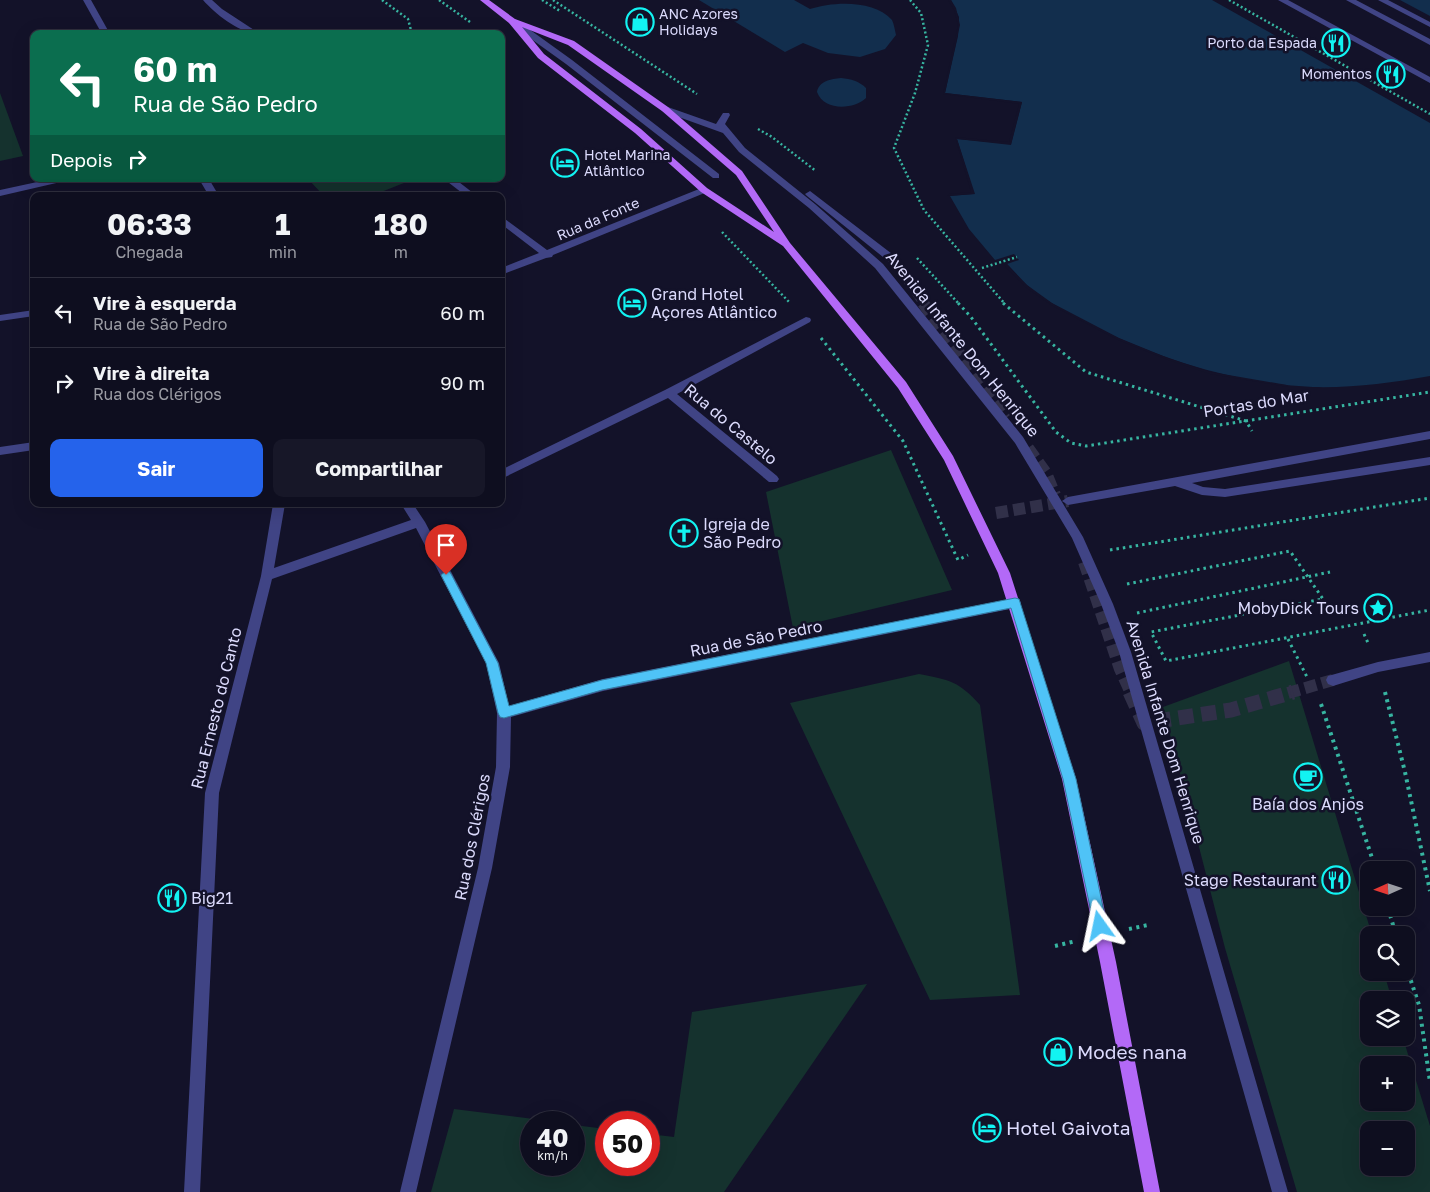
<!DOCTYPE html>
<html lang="pt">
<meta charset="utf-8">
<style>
:root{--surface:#0e0e1f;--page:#171728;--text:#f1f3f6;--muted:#9b9ca4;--line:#2e2e3d;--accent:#2563eb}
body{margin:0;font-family:"Golos Text",sans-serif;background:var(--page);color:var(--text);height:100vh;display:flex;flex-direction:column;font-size:19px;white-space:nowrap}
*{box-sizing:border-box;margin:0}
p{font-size:16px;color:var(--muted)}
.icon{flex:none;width:28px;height:28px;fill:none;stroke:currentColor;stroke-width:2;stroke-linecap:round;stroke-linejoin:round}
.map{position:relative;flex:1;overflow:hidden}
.panel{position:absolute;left:30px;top:192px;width:475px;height:315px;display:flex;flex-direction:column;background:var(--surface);border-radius:10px;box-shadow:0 5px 20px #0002,0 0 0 1px var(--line)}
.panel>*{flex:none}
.banner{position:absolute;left:30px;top:30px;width:475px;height:152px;border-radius:10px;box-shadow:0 5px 20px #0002,0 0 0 1px var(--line);background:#0b6e4f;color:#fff;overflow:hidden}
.needle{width:32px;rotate:267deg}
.tools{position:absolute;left:1360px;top:861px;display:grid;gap:10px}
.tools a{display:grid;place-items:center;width:55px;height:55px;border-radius:10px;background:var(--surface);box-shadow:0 5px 20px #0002,0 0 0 1px var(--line);font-size:25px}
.speed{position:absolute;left:520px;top:1111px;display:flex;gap:10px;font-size:25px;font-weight:700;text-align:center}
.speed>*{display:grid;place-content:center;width:65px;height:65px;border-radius:50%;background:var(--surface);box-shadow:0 5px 20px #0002,0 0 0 1px var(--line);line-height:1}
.speed small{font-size:12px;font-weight:400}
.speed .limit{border:8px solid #d22;background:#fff;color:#111}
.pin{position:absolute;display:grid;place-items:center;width:42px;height:42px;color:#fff;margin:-51px -21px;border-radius:50% 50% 50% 0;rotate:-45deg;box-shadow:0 0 5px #0007}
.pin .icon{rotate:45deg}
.me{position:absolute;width:55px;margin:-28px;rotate:348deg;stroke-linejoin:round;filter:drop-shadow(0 0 4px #0008)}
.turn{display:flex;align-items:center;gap:18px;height:105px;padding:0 20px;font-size:22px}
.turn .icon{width:65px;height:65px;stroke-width:2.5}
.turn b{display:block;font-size:35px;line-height:42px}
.then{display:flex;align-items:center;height:48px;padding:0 20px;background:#0003;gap:10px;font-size:19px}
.eta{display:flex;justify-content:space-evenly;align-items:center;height:85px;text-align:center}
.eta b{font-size:30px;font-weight:700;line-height:35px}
.primary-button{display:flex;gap:10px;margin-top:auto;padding:10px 20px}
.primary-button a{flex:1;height:58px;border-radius:10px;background:var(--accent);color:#fff;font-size:20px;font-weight:700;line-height:58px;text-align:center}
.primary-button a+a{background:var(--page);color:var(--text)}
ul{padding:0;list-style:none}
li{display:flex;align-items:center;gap:15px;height:70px;padding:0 20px;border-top:1px solid var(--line)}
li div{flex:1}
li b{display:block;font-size:19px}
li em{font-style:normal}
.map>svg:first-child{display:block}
</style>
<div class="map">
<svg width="1430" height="1192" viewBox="0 0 1430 1192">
<rect width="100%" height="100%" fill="#131229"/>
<!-- green -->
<path fill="#15322e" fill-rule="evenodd" d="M0,93L23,156L0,161Z
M308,179H414L371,196H324Z
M891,450L952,590L793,628L766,492Z
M1289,661L1372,935H1369V972L1384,973L1392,1000H1369V1038H1403L1430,1126V1192H1297L1225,948L1163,707ZM1369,1065H1406V1102H1369ZM1369,1130H1406V1168H1369Z
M919,674C949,680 959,681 980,705L1020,995L930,1000L790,703Z
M867,984L724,1192H431L454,1109L558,1122H531V1165H574V1125L606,1129V1165H649V1134L674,1137L692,1012Z"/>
<!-- water -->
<path fill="#122e4d" d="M699,0H794L810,9C834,1 875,0 892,20C894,24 895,31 896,35L885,49L860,57L828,53L803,43L785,52Z
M951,0H1212L1430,123V376C1391,383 1353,388 1313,387C1239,384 1166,361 1099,329C1074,316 1049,304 1028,286C1020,279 1014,271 1007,264L1019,260L1014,254L995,260L969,229L950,196L974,194L957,139L1011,144L1022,102L945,93L958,36L959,17Z
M1400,0H1430V16Z
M841,78C851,79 859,81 866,88V98C853,110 824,111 817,92C819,81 831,79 841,78Z"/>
<!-- pier -->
<path fill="#131229" d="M948,0H951L956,8L960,25L945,93L1022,102L1011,145L957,139L975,194L947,196L949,194L971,192L955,137L1009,142L1019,104L943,94L958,25L954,10Z
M1007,264L1027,285L1052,303L1119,338L1168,358L1211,372L1287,385L1288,387L1210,374L1168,360L1118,340L1051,305L1025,287L1004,265Z"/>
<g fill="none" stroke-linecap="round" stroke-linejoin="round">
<!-- minor-tunnel-far2 -->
<path stroke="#313049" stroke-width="9" stroke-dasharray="9 4.5" stroke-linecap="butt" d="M892,259L924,304"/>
<!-- minor-tunnel-far1 -->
<path stroke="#313049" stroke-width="12" stroke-dasharray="12 5.5" stroke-linecap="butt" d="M923,303L1006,418
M1028,448L1046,473L1055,495
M996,513L1068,501
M1084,562L1120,669L1131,693
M1288,693L1333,680"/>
<!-- minor-tunnel -->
<path stroke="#313049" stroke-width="15" stroke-dasharray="15 8" stroke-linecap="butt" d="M1130,692L1144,723L1231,710L1293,692"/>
<!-- path-far2 -->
<path stroke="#37b5a1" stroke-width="2.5" stroke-dasharray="2 2.5" stroke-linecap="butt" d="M382,0L408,19L412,34
M439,0L470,22
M542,0L560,11
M553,0L697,94
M910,0L921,13L928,45L915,93L894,148L924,210L1005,304
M1229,0L1430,114
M758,129L772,137L816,171
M722,232L790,303
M917,258L959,304
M982,268L1017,257"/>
<!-- path-far1 -->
<path stroke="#37b5a1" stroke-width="3" stroke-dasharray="2.5 4" stroke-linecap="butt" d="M958,303L971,317L1056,432L1071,443L1086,446L1430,392
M1003,303L1086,372L1246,421L1252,431
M821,338L903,441L958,560L968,555
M1110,550L1430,498
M1127,584L1290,551L1323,599L1151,632L1166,661L1430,610
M1137,613L1330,572
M1364,634L1368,643
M1288,639L1307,677"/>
<!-- path -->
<path stroke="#37b5a1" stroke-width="4" stroke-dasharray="3 4.5" stroke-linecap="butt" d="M1385,692L1405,772L1430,891
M1321,704L1376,870
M1388,908L1396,935
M1129,929L1148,925
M1055,946L1076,941
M1406,966L1419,1005L1430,1082"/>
<!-- minor -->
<path fill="#404485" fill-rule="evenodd" d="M83,0H91L110,34H102Z
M203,0H212L222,9L260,34C241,34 216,15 203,0Z
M1278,0H1288L1430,77V83Z
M1346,0H1356L1430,39V45Z
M1378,0H1388L1430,22V27Z
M509,19H515L572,60L719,174V178H713L566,64L509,23Z
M665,106L716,124L723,113H729L730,115L725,124L745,148L815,204L883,264L1023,437L1083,537L1113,604L1131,652L1288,1192H1272L1119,652L1101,604L1072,538L1015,443L875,268L809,208L739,152L723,133L662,111L661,109Z
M51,179H67L65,181L0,196V190Z
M199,179H209L219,196H209Z
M444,179H455L477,196H466Z
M704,187L707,188V192L553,255L552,257L546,258L501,275V268L539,253L501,224V216L547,250Z
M810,191L896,257V261H888L807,196L805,194Z
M34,310V316L0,321V315Z
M806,317L810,318L811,320L810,322L677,394L777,476L779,479L777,482H769L668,398L501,479V470L665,390Z
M1430,431V439L1192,483L1203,487L1225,489L1430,457V465L1225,497L1202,495L1175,486L1068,505L1062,501L1068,497Z
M34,442V450L0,455V447Z
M273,504H285L274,568L411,520L401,504H413L425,522L499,663L509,706L603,679L1015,598L1019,599L1021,603L1019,607L1015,608L603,691L511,717L510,767L492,868L416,1192H400L478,868L496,767L497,713L486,663L416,528L272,579L219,793L200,1192H184L205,793L261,576Z
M1430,652V662L1378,672L1333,686L1328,684L1326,680L1328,676L1378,662Z"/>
<!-- major -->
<path fill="#b369f7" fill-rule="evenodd" d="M480,0H489L515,19L574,41L668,107L742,171L790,243L906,382L953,456L1010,573L1076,779L1116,962L1160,1192H1144L1100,962L1062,779L998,573L944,460L898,388L783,246L701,192L635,133L538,58L509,23ZM522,27L568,45L662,111L736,175L774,232L707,188L641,129L544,54Z"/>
</g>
<!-- route -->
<path fill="#4fc3f7" stroke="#337fa1" d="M446,571L450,572L498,663L509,706L602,680L1015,598L1019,599L1076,779L1107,926L1105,930L1100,932L1096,930L1094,926L1063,779L1011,608L602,690L504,718L500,717L498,713L486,663L441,575Z"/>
<!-- icons -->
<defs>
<g id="shop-ring" transform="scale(1.4375)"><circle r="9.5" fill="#131229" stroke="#12f3f2" stroke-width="1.5"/><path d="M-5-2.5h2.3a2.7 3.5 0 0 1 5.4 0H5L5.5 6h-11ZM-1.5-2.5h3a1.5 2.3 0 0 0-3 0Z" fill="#12f3f2"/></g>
<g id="restaurant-ring" transform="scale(1.4375)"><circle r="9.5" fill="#131229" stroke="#12f3f2" stroke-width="1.5"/><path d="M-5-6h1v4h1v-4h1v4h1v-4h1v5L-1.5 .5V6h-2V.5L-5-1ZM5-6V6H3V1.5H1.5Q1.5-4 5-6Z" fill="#12f3f2"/></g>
<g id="hotel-ring" transform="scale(1.4375)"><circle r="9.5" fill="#131229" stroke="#12f3f2" stroke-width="1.5"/><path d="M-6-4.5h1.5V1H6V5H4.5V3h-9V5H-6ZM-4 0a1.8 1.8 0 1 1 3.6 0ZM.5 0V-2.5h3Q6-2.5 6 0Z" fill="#12f3f2"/></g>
<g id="church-ring" transform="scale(1.4375)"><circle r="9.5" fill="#131229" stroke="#12f3f2" stroke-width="1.5"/><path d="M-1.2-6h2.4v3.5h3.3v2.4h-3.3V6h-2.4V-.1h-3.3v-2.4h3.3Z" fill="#12f3f2"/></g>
<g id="sight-ring" transform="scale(1.4375)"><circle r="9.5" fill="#131229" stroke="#12f3f2" stroke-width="1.5"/><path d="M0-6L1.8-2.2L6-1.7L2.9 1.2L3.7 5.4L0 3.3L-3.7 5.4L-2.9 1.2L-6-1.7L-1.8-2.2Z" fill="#12f3f2"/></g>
<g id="cafe-ring" transform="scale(1.4375)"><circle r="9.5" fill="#131229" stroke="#12f3f2" stroke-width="1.5"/><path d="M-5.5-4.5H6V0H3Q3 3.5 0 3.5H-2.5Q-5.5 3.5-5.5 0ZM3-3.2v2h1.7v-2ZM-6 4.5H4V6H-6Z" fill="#12f3f2"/></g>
</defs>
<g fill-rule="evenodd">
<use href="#shop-ring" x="640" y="22"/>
<use href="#restaurant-ring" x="1336" y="43"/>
<use href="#restaurant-ring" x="1391" y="74"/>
<use href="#hotel-ring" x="565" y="163"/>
<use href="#hotel-ring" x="632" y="303"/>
<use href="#church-ring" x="684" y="533"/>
<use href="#sight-ring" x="1378" y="608"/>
<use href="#cafe-ring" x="1308" y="777"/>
<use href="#restaurant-ring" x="1336" y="880"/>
<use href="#restaurant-ring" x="172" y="898"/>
<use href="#shop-ring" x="1058" y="1052"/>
<use href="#hotel-ring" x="987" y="1128"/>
</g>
<g text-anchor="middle" stroke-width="5" stroke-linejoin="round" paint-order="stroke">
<!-- far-poi labels -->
<g font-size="14" fill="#dcdbfd" stroke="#131229" text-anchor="start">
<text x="659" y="19">ANC Azores<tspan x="659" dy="16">Holidays</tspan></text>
<text x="1317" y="48" text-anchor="end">Porto da Espada</text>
<text x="1372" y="79" text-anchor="end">Momentos</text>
<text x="584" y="160">Hotel Marina<tspan x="584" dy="16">Atlântico</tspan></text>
</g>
<!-- far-street labels -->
<g font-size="14" fill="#dcdbfd" stroke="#131229">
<text transform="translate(598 219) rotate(-23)" y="5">Rua da Fonte</text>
</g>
<!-- poi labels -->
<g font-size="16" fill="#dcdbfd" stroke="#131229" text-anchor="start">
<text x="651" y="300">Grand Hotel<tspan x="651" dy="18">Açores Atlântico</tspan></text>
<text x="703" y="530">Igreja de<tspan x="703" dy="18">São Pedro</tspan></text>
<text x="1359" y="614" text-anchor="end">MobyDick Tours</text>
<text x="1308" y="810" text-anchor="middle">Baía dos Anjos</text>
<text x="1317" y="886" text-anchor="end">Stage Restaurant</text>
<text x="191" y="904">Big21</text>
</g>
<!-- street labels -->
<g font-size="16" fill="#dcdbfd" stroke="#131229">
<text transform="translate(963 344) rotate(51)" y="6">Avenida Infante Dom Henrique</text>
<text transform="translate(1256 403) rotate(-9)" y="6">Portas do Mar</text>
<text transform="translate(731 424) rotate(40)" y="6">Rua do Castelo</text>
<text transform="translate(756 638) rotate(-11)" y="6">Rua de São Pedro</text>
<text transform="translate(216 708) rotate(-76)" y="6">Rua Ernesto do Canto</text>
<text transform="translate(1166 732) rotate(73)" y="6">Avenida Infante Dom Henrique</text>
<text transform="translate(472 837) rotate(-79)" y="6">Rua dos Clérigos</text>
</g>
<!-- near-poi labels -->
<g font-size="19" fill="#dcdbfd" stroke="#131229" text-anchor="start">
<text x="1077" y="1059">Modes nana</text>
<text x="1006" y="1135">Hotel Gaivota</text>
</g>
</g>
</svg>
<div class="tools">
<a><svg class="needle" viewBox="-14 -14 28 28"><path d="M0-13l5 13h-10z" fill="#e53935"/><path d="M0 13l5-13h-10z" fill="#9b9ca4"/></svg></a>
<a><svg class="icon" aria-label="search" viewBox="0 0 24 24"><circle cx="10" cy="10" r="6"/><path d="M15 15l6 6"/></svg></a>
<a><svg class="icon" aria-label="layers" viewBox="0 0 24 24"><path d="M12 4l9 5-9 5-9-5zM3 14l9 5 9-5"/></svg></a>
<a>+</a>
<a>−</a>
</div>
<div class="speed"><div>40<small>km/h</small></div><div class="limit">50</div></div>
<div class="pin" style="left:446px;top:575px;background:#d93025"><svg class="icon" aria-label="arrive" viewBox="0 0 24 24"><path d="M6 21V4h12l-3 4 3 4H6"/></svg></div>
<svg class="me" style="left:1100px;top:926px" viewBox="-20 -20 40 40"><path d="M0-17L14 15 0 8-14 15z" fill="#4fc3f7" stroke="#fff" stroke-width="4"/></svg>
<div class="banner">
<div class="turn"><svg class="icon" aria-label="left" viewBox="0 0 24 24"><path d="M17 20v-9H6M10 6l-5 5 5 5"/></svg><div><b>60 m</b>Rua de São Pedro</div></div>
<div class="then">Depois<svg class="icon" aria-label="right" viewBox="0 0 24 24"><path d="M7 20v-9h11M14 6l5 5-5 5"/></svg></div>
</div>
<section class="panel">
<div class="eta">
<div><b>06:33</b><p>Chegada</p></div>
<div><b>1</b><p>min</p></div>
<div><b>180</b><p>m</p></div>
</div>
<ul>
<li><svg class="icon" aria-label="left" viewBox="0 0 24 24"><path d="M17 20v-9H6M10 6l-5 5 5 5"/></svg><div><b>Vire à esquerda</b><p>Rua de São Pedro</p></div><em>60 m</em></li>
<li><svg class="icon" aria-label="right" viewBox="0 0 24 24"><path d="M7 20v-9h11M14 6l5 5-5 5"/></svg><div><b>Vire à direita</b><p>Rua dos Clérigos</p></div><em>90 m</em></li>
</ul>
<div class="primary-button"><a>Sair</a><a>Compartilhar</a></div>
</section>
</div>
